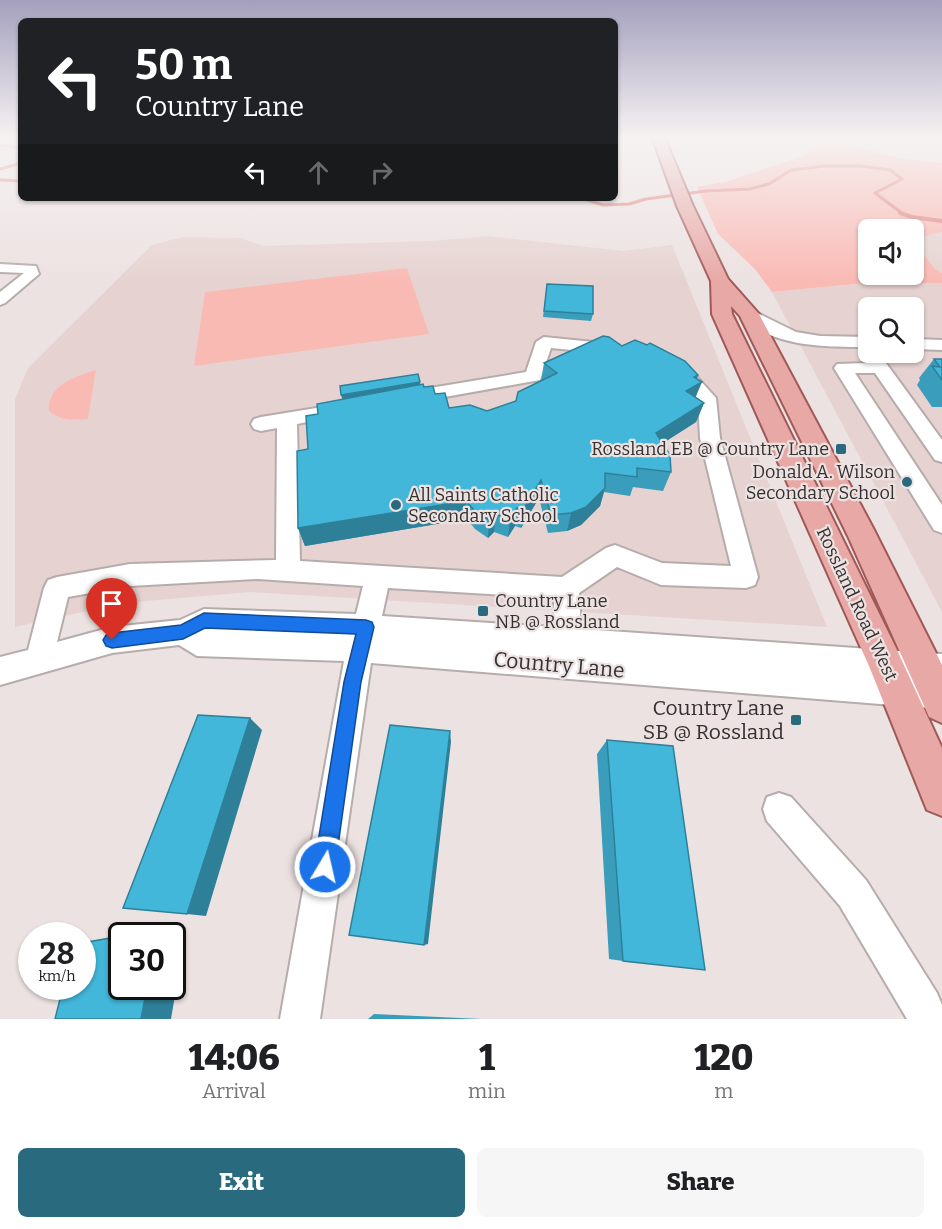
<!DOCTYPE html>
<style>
:root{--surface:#fff;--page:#f6f6f6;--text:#202124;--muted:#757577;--accent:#2a6a7f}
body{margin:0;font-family:Bitter,serif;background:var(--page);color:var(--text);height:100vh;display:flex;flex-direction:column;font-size:22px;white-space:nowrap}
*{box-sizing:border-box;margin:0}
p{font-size:20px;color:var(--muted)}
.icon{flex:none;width:33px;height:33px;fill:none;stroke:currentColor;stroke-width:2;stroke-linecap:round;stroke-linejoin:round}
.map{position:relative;height:1019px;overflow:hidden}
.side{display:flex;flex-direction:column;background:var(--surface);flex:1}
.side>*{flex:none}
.top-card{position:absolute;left:18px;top:18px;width:600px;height:183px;border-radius:9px;box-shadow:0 2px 4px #0004;background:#202124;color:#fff;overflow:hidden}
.fabs{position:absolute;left:858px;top:219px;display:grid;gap:12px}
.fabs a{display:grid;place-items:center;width:66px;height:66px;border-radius:9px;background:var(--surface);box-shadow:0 2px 4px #0004;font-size:30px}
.speed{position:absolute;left:18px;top:922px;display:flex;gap:12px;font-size:30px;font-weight:700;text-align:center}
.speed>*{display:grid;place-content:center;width:78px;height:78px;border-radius:50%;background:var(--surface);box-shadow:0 2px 4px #0004;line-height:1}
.speed small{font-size:15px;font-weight:400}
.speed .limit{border:3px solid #111;border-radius:9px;background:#fff;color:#111}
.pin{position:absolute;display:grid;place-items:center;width:51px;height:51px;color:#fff;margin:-62px -26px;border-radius:50% 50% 50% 0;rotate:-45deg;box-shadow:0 0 6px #0007}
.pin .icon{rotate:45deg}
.me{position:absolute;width:66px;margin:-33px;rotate:9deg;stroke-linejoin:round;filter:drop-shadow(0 0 4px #0008)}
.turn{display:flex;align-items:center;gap:21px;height:126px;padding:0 18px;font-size:27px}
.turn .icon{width:78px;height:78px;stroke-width:2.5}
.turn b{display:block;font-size:42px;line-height:51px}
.lanes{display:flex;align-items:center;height:57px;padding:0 18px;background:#0003;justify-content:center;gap:30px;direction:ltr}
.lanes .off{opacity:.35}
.eta{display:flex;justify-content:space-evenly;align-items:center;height:102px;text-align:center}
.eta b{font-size:36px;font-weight:800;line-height:42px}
.action{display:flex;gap:12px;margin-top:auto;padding:12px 18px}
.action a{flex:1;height:69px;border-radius:9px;background:var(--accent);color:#fff;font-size:24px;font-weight:800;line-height:69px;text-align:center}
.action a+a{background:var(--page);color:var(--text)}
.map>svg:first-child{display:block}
</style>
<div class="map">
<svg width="942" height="1019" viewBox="0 0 942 1019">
<rect width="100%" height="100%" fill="#ece2e1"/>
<!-- built -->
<path fill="#e6d3d1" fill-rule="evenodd" d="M942,232V273L935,269L914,242V239Z
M488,236L623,251L672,245L827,627L250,592L123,603L15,627V399L28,368L152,245L182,237L240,238L263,246L432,241Z
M866,283H942V612L772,292ZM868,308H914V352H868Z"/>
<!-- green -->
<path fill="#fabab4" d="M825,144L846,145L904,159L942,163V232L914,239V230H868V274H914V242L935,269L942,273V283H866L772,292L755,269L718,234L697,187L729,181L805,155Z
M407,268L429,334L194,366L205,292Z
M96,370L88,419C73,420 61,421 49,411C47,385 76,376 96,370Z"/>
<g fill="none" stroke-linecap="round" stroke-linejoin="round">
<!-- stream-far1 -->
<path stroke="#de827c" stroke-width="3" d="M0,145L21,148
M0,169L21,163
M0,180L21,181
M581,198L603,205L629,204L646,199L706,191L750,189L769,184L791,170L825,166H861L890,170L902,179L875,193L903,214"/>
<!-- stream -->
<path stroke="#de827c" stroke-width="4" d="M900,213L912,217L942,221"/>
<!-- minor casing -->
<g stroke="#b6acab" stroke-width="4">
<path id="minor" d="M0,264L36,266L39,274L5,303L0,305V292L24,273L0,272Z
M749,309L796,332L820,336L868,337V347C830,347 767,348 741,314Z
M544,337L613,344L619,345L621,349L619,353L613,354L551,348L540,380L406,404L399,402L397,398L399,394L406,392L526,372L536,342Z
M914,339L942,340V350L914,349Z
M866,352H878L942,440V462L935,460L875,373H855L942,505V533L934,530L834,368L837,364L868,363L863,356Z
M678,364L689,368L716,398L720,438L758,577L755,585L746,588L661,585L617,567L579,593L581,629L942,654V709L371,663L320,1019H280L344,661L197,656L179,645L112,653L0,685V657L28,650L44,588L48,580L57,577L130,564L276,560L277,428L261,431L254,429L251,424L254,419L261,417L347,403L354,405L357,409L354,413L297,424L300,561L562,577L606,548L615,545L662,563L731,566L700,438L698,399L669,369L672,365ZM258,579L363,586L356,614L204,609L180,620L112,627L57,642L68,597L130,586ZM388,588L554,598V627L382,616Z
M779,793L791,797L866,880L937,993L942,1005V1019H907L840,906L767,821L763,809L767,797Z"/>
</g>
<!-- major casing -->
<g stroke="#a05956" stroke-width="4">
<path id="major" d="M653,139H665L693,206L728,279L759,314L873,528L942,665V723L929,717L848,536L740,316L731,306L732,314L897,650L942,748V816L927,810L869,666L712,314L711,281L677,206Z"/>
</g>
<!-- minor -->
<use href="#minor" fill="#fff" fill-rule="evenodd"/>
<!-- major -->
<use href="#major" fill="#e8a9a6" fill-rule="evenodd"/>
</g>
<!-- wall -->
<path fill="#399dbb" d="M547,284L593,314L591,321L543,317Z
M622,346L698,375L697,379L695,397L704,403L696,422L663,443L671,472L663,491L633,487L630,496L604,492L600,506L581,525L567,531L548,533L539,498L521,528L515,526L508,537L494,532L488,538L475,529L467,519L305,546L298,528L308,449L342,400L420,382V385L435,394L449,408L487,411L516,401L541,381L544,363Z
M934,359H942V407H932L917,385L920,380L919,378Z
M607,740L623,961L609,959L597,754Z
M374,1014L482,1019H368Z"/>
<!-- shaded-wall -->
<path fill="#2e8099" d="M698,375L693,387L702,382L694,401L686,391L694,377Z
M420,382V388L343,401L341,395Z
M704,403L696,422L649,452L656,433Z
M541,480L539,498L521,528L523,510Z
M605,488L600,506L581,525L567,531L571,513Z
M466,501L467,519L305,546L298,528Z
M517,508L515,526L508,537L510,519Z
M495,514L494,532L488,538L489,520Z
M250,718L262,730L206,916L187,914Z
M450,731L451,742L428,944L424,945Z
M158,930L186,931L171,1019H141L147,987H172V936H157Z"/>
<!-- building -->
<path fill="#42b7da" stroke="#2e8099" stroke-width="1.5" d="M547,284L593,286V314L544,311Z
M603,336L609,337L622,346L635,340L647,345L650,343L685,361L698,375L694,377L702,382L686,391L704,403L656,433L670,455L671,472L637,468V477L605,473V488L586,507L571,513L551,515L541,480L523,510L517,508L510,519L495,514L489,520L475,511L466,501L298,528L297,451L308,449L306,416L318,414L317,404L423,384L424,387L433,386L435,394L445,393L449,408L470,405L487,411L516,401L518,392L557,373L544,363Z
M934,359H942V380L932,366L940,367Z
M418,374L420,382L341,395L340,386Z
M198,715L250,718L187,914L123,908Z
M390,725L450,731L424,945L349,935Z
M607,740L673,746L705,970L623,961Z
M158,930L157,936H123Z
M122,936V987H147L141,1019H55L63,987H82V943Z"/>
<!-- sky -->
<linearGradient id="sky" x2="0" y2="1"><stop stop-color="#a4a0bd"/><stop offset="0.49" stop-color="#f6f2f2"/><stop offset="1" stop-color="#f6f2f2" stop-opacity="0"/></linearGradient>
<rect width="942" height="281" fill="url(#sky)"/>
<!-- route -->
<path fill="#1a73e8" stroke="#114b97" stroke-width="1.5" d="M204,613L366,620L372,622L374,627L361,682L335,867L332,874L325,877L317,874L314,867L344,682L356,634L205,628L183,639L112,648L106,646L103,640L106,635L112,633L181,625Z"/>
<!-- markers -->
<g fill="#2a6a7f" stroke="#ece2e1" stroke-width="2">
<rect x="835" y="443" width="12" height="12" rx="3"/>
<circle cx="907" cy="482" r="6"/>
<circle cx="396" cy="505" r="6"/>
<rect x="477" y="605" width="12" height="12" rx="3"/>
<rect x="790" y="714" width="12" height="12" rx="3"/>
</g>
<g text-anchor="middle" stroke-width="4.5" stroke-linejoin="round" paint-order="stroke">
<!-- poi labels -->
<g font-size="18" fill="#353131" stroke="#ece2e1" text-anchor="end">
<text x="829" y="455">Rossland EB @ Country Lane</text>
<text x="895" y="478">Donald A. Wilson<tspan x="895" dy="21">Secondary School</tspan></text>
<text x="408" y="501" text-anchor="start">All Saints Catholic<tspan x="408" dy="21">Secondary School</tspan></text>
<text x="495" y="607" text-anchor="start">Country Lane<tspan x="495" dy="21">NB @ Rossland</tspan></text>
</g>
<!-- street labels -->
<g font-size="18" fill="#353131" stroke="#ece2e1">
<text transform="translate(857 604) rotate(65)" y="6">Rossland Road West</text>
</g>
<!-- near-street labels -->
<g font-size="21" fill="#353131" stroke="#ece2e1">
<text transform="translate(559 665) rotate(5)" y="7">Country Lane</text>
</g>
<!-- near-poi labels -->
<g font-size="21" fill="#353131" stroke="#ece2e1" text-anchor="end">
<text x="784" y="715">Country Lane<tspan x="784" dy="24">SB @ Rossland</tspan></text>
</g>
</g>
</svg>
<div class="fabs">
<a><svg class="icon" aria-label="sound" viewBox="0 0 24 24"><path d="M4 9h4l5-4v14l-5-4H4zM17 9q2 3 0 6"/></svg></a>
<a><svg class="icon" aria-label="search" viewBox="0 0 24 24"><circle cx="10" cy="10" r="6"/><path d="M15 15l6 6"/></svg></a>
</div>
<div class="speed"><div>28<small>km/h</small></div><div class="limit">30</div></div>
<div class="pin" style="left:112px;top:640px;background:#d93025"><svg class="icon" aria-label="arrive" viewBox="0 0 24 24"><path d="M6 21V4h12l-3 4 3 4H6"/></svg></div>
<svg class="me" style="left:325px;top:867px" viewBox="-20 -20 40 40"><circle r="17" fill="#1a73e8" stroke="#fff" stroke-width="3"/><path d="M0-11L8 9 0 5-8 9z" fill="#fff"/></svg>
<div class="top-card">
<div class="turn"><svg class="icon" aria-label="left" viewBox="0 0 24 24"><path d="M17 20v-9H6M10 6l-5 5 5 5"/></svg><div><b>50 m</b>Country Lane</div></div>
<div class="lanes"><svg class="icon" aria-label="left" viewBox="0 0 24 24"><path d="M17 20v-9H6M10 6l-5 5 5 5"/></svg><svg class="icon off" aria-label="ahead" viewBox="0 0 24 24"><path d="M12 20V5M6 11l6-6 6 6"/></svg><svg class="icon off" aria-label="right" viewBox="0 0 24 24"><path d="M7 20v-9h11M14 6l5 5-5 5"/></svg></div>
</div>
</div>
<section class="side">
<div class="eta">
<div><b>14:06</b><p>Arrival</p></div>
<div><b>1</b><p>min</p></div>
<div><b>120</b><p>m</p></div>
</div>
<div class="action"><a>Exit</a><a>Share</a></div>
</section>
